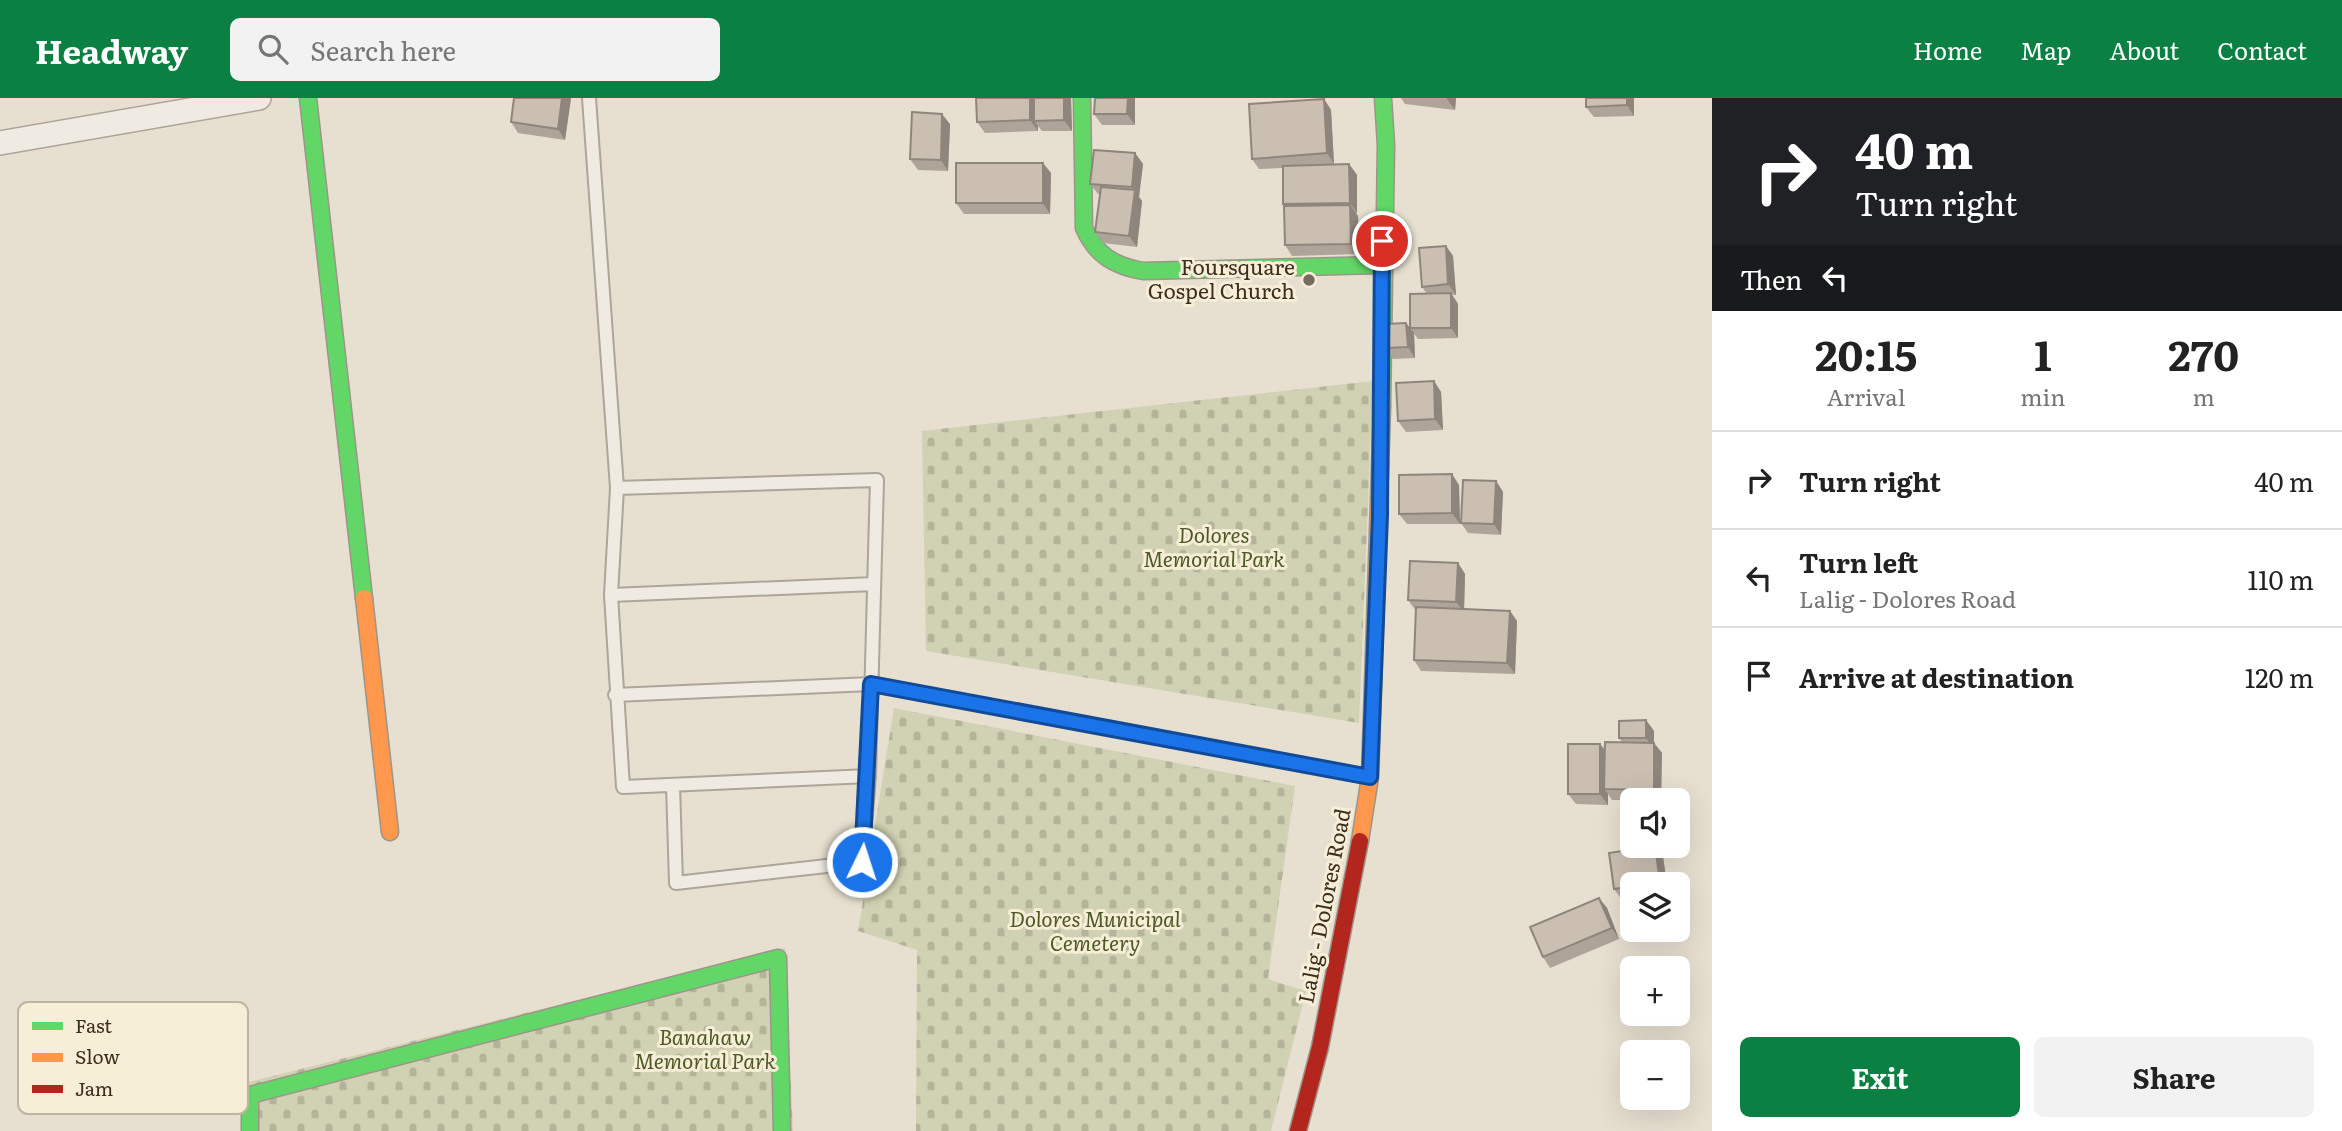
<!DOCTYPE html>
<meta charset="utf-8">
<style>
:root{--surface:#fff;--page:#f2f2f2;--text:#222;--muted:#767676;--line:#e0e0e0;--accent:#0b8043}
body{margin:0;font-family:Literata,serif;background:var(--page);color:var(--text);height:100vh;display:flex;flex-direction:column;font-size:26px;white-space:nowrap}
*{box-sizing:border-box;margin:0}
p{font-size:23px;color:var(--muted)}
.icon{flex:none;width:38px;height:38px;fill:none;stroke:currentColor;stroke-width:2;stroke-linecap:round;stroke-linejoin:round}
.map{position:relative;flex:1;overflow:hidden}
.side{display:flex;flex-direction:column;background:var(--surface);width:630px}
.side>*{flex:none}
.top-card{background:#202124;color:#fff;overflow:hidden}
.fabs{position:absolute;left:1620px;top:690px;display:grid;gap:14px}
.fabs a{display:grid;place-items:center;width:70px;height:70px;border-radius:10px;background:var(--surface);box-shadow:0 7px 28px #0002;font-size:35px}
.pin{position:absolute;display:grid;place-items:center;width:60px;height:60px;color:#fff;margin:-30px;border:4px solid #fff;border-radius:50%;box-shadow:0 2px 7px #0007}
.me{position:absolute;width:77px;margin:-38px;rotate:4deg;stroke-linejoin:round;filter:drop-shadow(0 0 5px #0008)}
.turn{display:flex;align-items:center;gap:24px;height:147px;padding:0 28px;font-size:32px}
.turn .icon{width:91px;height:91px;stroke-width:2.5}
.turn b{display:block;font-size:49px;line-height:60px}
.then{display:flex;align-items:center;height:66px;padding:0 28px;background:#0003;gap:14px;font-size:26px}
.eta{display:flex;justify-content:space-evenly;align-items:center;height:119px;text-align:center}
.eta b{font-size:42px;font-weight:700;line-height:49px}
.primary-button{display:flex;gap:14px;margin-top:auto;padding:14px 28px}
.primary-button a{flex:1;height:80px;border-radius:10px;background:var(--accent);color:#fff;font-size:28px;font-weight:700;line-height:80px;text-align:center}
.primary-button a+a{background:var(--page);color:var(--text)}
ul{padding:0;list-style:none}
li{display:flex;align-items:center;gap:21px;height:98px;padding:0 28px;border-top:2px solid var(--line)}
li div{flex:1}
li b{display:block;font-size:26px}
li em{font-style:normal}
header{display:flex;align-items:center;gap:42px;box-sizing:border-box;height:98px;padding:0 35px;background:var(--accent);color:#fff}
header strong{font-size:33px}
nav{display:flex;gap:38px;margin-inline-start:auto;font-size:24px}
.search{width:490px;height:63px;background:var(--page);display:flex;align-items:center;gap:18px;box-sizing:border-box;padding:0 24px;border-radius:10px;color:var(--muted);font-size:26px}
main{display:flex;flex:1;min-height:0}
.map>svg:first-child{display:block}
</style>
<header>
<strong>Headway</strong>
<div class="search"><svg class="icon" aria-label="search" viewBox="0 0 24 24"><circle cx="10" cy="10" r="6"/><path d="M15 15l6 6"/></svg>Search here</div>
<nav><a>Home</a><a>Map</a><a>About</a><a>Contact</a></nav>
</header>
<main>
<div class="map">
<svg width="1712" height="1033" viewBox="0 0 1712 1033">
<defs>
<pattern id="cemetery-stones" width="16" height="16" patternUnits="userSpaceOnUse" patternTransform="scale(1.75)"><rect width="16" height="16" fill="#d1d1b3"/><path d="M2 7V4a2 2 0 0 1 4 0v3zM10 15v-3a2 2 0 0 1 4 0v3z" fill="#b4b49a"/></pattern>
</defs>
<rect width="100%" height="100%" fill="#e7e0d1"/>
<!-- cemetery -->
<path fill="url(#cemetery-stones)" d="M1373,283L1359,625L926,553L922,333Z
M894,610L1295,688L1268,881L1306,893L1271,1033H916L917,852L858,833Z
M785,850L793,1033H241V986Z"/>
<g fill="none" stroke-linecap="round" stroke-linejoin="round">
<!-- lane casing -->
<g stroke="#ada599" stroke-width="16">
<path id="lane" d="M589,0L617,390L611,497L623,689L869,678
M617,390L877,382L869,678L862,764L676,785L673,687
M611,497L874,486
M615,597L871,586L1370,679"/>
</g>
<!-- street casing -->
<g stroke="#ada599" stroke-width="26">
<path id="street" d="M0,45L259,0"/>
</g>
<!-- fast casing -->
<g stroke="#9c958a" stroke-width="19">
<path id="fast" d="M308,0L364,500
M1082,0L1084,130C1096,157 1114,168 1143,173L1381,167
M1382,309L1386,47L1383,0
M250,1033V997L778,860L782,1033"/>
</g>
<!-- slow casing -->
<g stroke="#9c958a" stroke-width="19">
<path id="slow" d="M364,500L390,734
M1360,743L1370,679L1382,309"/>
</g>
<!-- jam casing -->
<g stroke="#9c958a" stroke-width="19">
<path id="jam" d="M1298,1033L1320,949L1360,743"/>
</g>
<!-- lane -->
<use href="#lane" stroke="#efebe3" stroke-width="12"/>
<!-- street -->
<use href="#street" stroke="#efebe3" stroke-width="23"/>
<!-- fast -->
<use href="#fast" stroke="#63d668" stroke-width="16"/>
<!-- slow -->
<use href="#slow" stroke="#ff974d" stroke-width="16"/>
<!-- jam -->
<use href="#jam" stroke="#b3261e" stroke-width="16"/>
</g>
<!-- wall -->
<path fill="#afa499" d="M514,0H571L565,42L518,35L511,24Z
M976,0H1071L1072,33H1042L1038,28V33L985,35L977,24Z
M1135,0V27H1102L1094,16Z
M1401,0H1456L1455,12L1405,6Z
M1634,0V18L1594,19L1586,9Z
M1324,1L1331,12L1334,66H1349L1357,77V115L1356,116L1358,118L1359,156L1292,158L1285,147V108L1283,106V70L1259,71L1252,61Z
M950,26L948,73L918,72L910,61Z
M1135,55L1143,66L1139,99L1142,103L1137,149L1103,145L1095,134L1100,96H1098L1090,86Z
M1051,75L1050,116H964L956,105Z
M1446,148L1453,158L1456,197H1452L1458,206V240L1418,241L1410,230L1427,196L1422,189Z
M1406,225L1414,235L1415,260L1393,261L1386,250Z
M1434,283L1441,294L1443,332L1406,334L1398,323Z
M1496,383L1503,394L1501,437L1468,435L1461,425Z
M1459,387L1460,426H1407L1399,416Z
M1458,465L1465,476L1464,511L1510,513L1517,523L1515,576L1421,573L1414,562L1416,513L1408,502Z
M1646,622L1654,633V645L1662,655L1661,702H1612L1608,696V707L1576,706L1568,696L1600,646L1605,652L1622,644L1619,640Z
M1655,748L1663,759L1667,786H1633V800L1622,802L1614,791Z
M1599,800L1607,810L1619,841L1550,870L1543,859Z"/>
<!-- shaded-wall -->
<path fill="#8e867d" d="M562,0H571L565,42L558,31Z
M1030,0H1037L1034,23L1038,28V33L1030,22Z
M1064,0H1071L1072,33L1064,22Z
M1128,0H1135V27L1127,16Z
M1447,0H1456L1455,12L1447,1Z
M1627,0H1634V18L1627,7Z
M1324,1L1331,12L1334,66L1327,55Z
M942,16L950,26L948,73L941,62Z
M1135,55L1143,66L1139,99L1142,103L1137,149L1129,138L1134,93L1132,89Z
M1043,65L1051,75L1050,116L1043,105Z
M1349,66L1357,77V115L1350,105Z
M1350,107L1358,118L1359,156L1351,146Z
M1446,148L1453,158L1456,197L1448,186Z
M1451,195L1458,206V240L1451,230Z
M1406,225L1414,235L1415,260L1408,249Z
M1434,283L1441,294L1443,332L1435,321Z
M1452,376L1459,387L1460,426L1452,415Z
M1496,383L1503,394L1501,437L1494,426Z
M1458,465L1465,476L1464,514L1456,504Z
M1510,513L1517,523L1515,576L1507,565Z
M1646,622L1654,633V650L1646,640Z
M1654,645L1662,655L1661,702L1654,692Z
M1600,646L1608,656L1604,691L1608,696V707L1600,696Z
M1655,748L1663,759L1667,786H1662L1660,784Z
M1599,800L1607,810L1619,841L1612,830Z"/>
<!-- building -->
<path fill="#cbbfb2" stroke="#8e867d" stroke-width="2" d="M514,0H562L558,31L511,24Z
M976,0H1030V22L977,24Z
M1034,0H1064V22L1034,23Z
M1095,0H1128L1127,16H1094Z
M1586,0H1627V7L1586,9Z
M1324,1L1327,55L1252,61L1249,6Z
M912,14L942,16L941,62L910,61Z
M1094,52L1135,55L1132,89L1090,86Z
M956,65H1043V105H956Z
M1349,66L1350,105L1283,106V68Z
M1101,89L1135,92L1129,138L1095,134Z
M1350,107L1351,146L1285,147L1284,108Z
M1446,148L1448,186L1422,189L1419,150Z
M1451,195V230H1410V196Z
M1406,225L1408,249L1386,250L1385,226Z
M1434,283L1435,321L1398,323L1396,285Z
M1452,376V415L1399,416V377Z
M1463,382L1496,383L1494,426L1461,425Z
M1410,463L1458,465L1456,504L1408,502Z
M1416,509L1510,513L1507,565L1414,562Z
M1646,622V640H1619V623Z
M1605,644L1654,645V692L1604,691Z
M1568,646H1600V696H1568Z
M1655,748L1660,784L1649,786H1633V788L1614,791L1609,755Z
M1599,800L1612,830L1543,859L1530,829Z"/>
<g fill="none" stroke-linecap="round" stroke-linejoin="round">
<!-- route casing -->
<g stroke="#114b97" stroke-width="18">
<path id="route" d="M862,764L871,586L1370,679L1380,417L1382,143"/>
</g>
<!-- route -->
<use href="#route" stroke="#1a73e8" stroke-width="12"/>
</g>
<!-- markers -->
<circle fill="#786c5e" stroke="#f7eed8" stroke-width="2.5" cx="1309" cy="182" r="7"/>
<g text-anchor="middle" stroke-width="6" stroke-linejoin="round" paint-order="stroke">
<!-- poi labels -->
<g font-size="21" fill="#3d2e20" stroke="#f7eed8" text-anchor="end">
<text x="1295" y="177">Foursquare<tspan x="1295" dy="24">Gospel Church</tspan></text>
</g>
<!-- park labels -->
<g font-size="21" font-style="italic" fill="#4d5a26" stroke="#f7eed8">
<text x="1214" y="445">Dolores<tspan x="1214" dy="24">Memorial Park</tspan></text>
<text x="1095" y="829">Dolores Municipal<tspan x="1095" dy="24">Cemetery</tspan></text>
<text x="705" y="947">Banahaw<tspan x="705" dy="24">Memorial Park</tspan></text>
</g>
<!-- street labels -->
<g font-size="21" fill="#3d2e20" stroke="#f7eed8">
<text transform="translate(1325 808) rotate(-79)" y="7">Lalig - Dolores Road</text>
</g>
</g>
<!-- legend -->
<rect x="18" y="904" width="230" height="112" rx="10" fill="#f7eed8" stroke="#bfb4a1" stroke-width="2"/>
<rect x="32" y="924" width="31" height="8" fill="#63d668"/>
<rect x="32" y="955" width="31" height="9" fill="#ff974d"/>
<rect x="32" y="987" width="31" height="8" fill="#b3261e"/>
<g font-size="19" fill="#3d2e20">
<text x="75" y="935">Fast</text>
<text x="75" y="966">Slow</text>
<text x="75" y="998">Jam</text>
</g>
</svg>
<div class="fabs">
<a><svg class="icon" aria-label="sound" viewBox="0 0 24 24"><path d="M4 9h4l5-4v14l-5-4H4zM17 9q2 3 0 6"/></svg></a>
<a><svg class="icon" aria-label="layers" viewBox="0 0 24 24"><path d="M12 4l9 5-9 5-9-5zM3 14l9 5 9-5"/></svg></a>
<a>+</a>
<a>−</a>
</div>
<div class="pin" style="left:1382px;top:143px;background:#d93025"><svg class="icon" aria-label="arrive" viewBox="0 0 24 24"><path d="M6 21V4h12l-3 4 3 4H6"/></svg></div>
<svg class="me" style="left:862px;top:764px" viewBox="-20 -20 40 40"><circle r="17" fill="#1a73e8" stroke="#fff" stroke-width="3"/><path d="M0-11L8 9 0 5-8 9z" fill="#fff"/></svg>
</div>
<section class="side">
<div class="top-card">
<div class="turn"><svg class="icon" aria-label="right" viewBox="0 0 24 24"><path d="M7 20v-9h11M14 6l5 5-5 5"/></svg><div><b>40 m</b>Turn right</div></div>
<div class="then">Then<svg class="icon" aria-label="left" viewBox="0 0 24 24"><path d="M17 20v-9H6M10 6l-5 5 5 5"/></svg></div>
</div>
<div class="eta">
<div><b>20:15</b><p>Arrival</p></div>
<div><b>1</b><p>min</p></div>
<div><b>270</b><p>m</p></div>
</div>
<ul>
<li><svg class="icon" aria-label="right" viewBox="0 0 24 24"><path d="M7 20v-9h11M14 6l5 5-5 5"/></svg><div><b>Turn right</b></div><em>40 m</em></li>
<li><svg class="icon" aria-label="left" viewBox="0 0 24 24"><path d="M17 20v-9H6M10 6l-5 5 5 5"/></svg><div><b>Turn left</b><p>Lalig - Dolores Road</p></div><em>110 m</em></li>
<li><svg class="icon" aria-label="arrive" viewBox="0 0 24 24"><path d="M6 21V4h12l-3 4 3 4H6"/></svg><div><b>Arrive at destination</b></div><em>120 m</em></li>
</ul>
<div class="primary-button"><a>Exit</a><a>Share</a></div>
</section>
</main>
